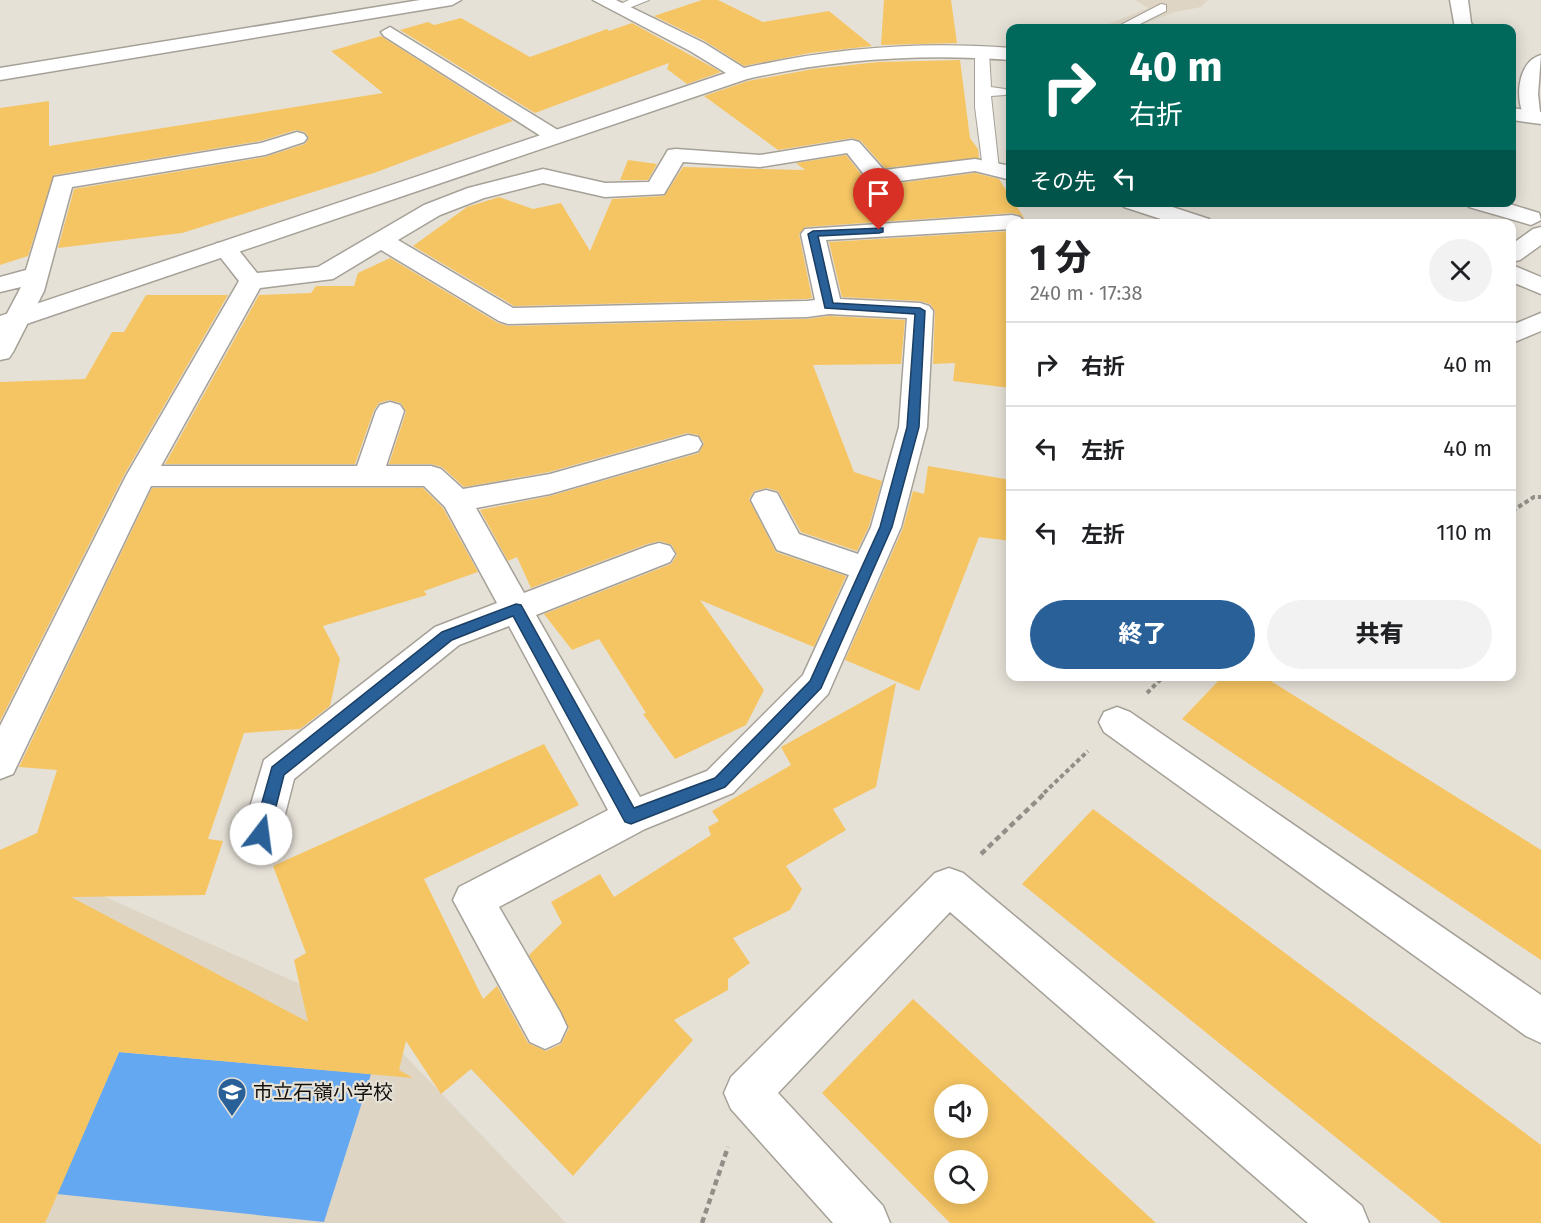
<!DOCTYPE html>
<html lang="ja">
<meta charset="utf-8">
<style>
:root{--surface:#fff;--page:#f2f2f2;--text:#202124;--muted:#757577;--line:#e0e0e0;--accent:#296098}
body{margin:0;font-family:"Fira Sans","Noto Sans JP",sans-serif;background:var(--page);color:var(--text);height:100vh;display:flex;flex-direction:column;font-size:22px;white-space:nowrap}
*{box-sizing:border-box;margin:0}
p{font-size:20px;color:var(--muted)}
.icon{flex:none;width:33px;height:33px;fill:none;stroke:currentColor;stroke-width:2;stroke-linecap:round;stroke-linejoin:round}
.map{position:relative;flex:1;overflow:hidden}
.details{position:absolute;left:1006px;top:219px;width:510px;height:462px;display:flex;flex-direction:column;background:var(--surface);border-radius:12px;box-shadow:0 3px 15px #0003}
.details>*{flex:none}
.banner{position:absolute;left:1006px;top:24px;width:510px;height:183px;border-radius:12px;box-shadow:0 3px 15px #0003;background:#00695c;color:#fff;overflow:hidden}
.buttons{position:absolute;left:934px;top:1084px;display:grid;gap:12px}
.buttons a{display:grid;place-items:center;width:54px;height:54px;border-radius:50%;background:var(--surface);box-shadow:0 3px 15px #0003;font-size:30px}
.pin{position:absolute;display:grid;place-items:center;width:51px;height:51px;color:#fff;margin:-62px -26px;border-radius:50% 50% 50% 0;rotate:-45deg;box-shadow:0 0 6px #0007}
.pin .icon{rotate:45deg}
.me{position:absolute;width:66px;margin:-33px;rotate:15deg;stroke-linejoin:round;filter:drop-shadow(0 0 4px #0008)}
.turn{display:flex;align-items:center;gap:21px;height:126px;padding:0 24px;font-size:27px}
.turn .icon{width:78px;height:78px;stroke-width:2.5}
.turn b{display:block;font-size:42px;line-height:51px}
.then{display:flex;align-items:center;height:57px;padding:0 24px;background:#0003;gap:12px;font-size:22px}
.round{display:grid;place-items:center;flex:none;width:63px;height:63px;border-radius:32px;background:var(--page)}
.overview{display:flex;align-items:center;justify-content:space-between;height:102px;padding:0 24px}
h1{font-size:36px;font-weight:800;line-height:45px}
.button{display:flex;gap:12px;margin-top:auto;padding:12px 24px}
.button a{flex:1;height:69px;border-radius:36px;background:var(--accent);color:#fff;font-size:24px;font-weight:800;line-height:69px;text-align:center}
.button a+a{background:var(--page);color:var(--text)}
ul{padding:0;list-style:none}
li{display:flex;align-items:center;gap:18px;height:84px;padding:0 24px;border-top:2px solid var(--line)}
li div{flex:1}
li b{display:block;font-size:22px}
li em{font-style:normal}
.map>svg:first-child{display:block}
</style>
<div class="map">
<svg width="1541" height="1223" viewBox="0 0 1541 1223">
<rect width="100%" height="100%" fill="#e6e1d7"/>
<!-- built -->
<path fill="#ded5c4" d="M1135,0H1208L1201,7L1175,12L1133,28H1099L1148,8Z
M85,888L363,1012L566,1223H0V922Z"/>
<!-- water -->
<path fill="#64a8f2" d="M119,1052L371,1074L324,1222L57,1194Z"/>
<!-- building -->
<path fill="#f6c563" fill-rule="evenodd" d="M702,0H718L763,22L829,11L872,46L810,53L744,66L705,41L654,16Z
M884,0H951L957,43L881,45Z
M461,18L530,57L607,29L609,31L632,23L721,72L687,84L667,69L669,63L535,113L400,30L428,22L434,25Z
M381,36L513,121L374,173L182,233L58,248L74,189L265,157L305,144L309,138L305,132L296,130L260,141L54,175L28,256L0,265V108L49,101V146L383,93L331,51Z
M960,60L970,138L978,149L979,158L885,168L861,141L852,138L778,150L704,96L748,81L813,69L878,62Z
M846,155L868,183L877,186L975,173L999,179L1011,198V202H1014L1028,224H1026L1022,216L1012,213L805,227L799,234L812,298L807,299L514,306L413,246L467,207L499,197L533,209L561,203L590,251L612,199L664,196L683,167L805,170L796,163Z
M628,160L657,164L648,180H620Z
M1011,231V388L953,381L955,363L933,364L935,311L930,304L920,301L842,297L829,242Z
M390,258L498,323L508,326L807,319L829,316L905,320L901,364L813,365L854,472L882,481L869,526L857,551L801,532L778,491L767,488L754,491L749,499L776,552L846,576L814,647L700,600L764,690L746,725L675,759L643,714L646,713L599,639L572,650L544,614L671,564L677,555L672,545L660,541L647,544L531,588L517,557L508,561L480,510L550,496L699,453L704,443L698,435L687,433L549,472L464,487L442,467L431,464H389L406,412L401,403L389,400L379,403L374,410L355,464H165L259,295L311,293L316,286H354L358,273Z
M146,295H228L124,475L0,721V382L85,379L112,332H124Z
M928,466L1011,480V541L979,537L919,691L845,660L903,528L913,491L924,494Z
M152,488H423L443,508L478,572L424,591L427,595L323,626L340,659L330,706L300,729L244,733L208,839L223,841L205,895L71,897L308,1022L294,960L306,953L273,866L544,744L579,805L424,879L483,999L497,986L528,1043L546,1051L561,1044L569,1028L529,955L562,923L551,902L600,874L614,897L711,835L708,827L719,821L712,811L791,765L781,747L896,683L876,787L833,809L846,830L786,866L802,889L790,910L733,938L750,963L728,979V990L674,1020L693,1040L573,1176L471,1069L441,1094L406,1041L399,1070L413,1078L119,1052L45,1223H0V850L37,833L57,770L19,767Z
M1223,676H1263L1541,850V960L1182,719Z
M1093,809L1541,1145V1223H1442L1022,884Z
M913,999L1156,1223H950L822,1093ZM945,1095H978V1128H945ZM945,1161H978V1194H945Z"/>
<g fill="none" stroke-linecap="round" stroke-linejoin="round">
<!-- service casing -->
<g stroke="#a6a198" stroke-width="2">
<path id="service" d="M629,0H649L619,12L612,8Z
M1161,4L1166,5V11L1132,28H1115Z
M982,48L989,52L991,87L1005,89L1008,92L1005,95L991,96L999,169L991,174L983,169L975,107V52Z"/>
</g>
<!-- minor casing -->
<g stroke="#a6a198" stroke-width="3">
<path id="minor" d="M1450,0H1468L1471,23L1475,28H1455Z
M390,27L561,132L564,136L561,140H547L384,36L381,32Z
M1541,55L1538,94L1541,121H1527C1514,103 1516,62 1541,55Z
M297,132L304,134L307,138L304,142L265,155L72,187L44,291L13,352L9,358L0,360V327L21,287L0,292V277L26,270L54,177L261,143Z
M852,140L859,142L884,170L975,159L1011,166V180L975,171L878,184L870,182L847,153L760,167L683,162L664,194L605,197L543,183L484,198L440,215L398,240L513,308L807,301L815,300L801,234L805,229L1012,215L1020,217L1024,222L1011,224V229L826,240L840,299L920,303L929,306L933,311L927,427L901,527L828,694L733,793L645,829L499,907L560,1012L567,1027L560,1042L545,1049L530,1042L453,900L459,887L608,810L509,626L459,645L294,779L280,834L275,846L261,851L247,846L242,834L264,760L435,627L497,603L445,507L424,486H151L13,774L0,779V726L126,476L239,281L213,248L217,243H233L257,273L318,267L424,205L468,188L543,169L605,183L649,182L668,150L676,149L760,155ZM381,250L499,321L508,324L807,317L829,314L907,318L899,427L871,527L858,554L799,534L777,493L766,490L755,493L751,500L777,550L849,575L803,675L707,771L640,797L536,615L670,562L675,554L670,546L659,543L648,546L524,593L476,508L550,494L698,451L702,444L698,437L688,435L550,474L463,489L441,469L431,466H386L404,411L400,405L390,402L380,405L376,411L357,466H161L260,288L333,279Z
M1121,202H1157L1209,219L1212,224H1176L1124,207Z
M1466,202H1503L1539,213L1541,220L1531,225L1469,207Z
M1541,227V245L1520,260L1512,262V244L1533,229Z
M1512,265L1541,277V294L1512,282Z
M1541,313V331L1512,343V325Z
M1117,707L1130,712L1541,995V1043L1526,1036L1104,732L1099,722L1104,712Z
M949,868L963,873L1362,1206L1369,1223H1308L950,912L778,1093L883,1206L890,1223H833L731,1109L724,1093L731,1077L935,873Z"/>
</g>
<!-- tertiary casing -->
<g stroke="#a6a198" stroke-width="3">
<path id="tertiary" d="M420,0H461L452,5L0,80V68Z
M593,0H616L704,43L744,68C833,48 920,41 1011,48V60C921,53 834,59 747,79L0,333V316L726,73L690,51Z
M1512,108L1541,112V124L1512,120Z"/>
</g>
<!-- path-far1 -->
<path stroke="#938f88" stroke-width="4" stroke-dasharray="4.5 3" stroke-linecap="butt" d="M1512,511L1534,497H1541
M1147,693L1164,676
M1044,793L1088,751"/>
<!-- path -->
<path stroke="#938f88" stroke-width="4.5" stroke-dasharray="6 4" stroke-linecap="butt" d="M981,854L1046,792
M702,1223L728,1147"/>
<!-- service -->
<use href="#service" fill="#fff" fill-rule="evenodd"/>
<!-- minor -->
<use href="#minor" fill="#fff" fill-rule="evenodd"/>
<!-- tertiary -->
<use href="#tertiary" fill="#fff" fill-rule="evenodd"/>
</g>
<!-- route -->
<path fill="#296098" stroke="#1b3e63" stroke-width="1.5" d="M883,228V232L879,233L818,236L833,303L920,308L925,311L919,427L892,527L821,688L725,787L631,824L625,822L513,616L452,640L284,775L269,834L267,839L261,841L255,839L253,834L272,767L442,632L516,604L521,605L634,808L715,778L810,681L880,527L907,427L915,314L825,308L808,234L813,231Z"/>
<!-- icons -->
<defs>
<g id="school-pin" transform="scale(1.5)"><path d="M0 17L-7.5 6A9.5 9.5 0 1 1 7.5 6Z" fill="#296098" stroke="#e6e1d7"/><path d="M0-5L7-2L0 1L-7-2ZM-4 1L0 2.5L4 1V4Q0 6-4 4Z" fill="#fff"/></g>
</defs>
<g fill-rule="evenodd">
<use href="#school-pin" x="232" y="1092"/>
</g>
<g text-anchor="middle" stroke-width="4.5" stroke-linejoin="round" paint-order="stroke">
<!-- near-poi labels -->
<g font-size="20" fill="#13110e" stroke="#e6e1d7" text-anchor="start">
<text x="253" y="1099">市立石嶺小学校</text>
</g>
</g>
</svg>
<div class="buttons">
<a><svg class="icon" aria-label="sound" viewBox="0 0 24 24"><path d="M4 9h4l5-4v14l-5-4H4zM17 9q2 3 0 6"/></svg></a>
<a><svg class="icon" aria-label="search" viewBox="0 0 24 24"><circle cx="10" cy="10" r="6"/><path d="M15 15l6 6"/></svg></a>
</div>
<div class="pin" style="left:879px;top:230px;background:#d93025"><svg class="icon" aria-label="arrive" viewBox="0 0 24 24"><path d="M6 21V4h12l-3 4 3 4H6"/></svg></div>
<svg class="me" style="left:261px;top:834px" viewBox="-20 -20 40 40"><circle r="19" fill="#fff"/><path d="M0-13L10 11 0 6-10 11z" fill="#296098"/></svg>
<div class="banner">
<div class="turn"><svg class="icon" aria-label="right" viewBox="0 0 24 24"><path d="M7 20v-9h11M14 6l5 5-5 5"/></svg><div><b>40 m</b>右折</div></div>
<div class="then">その先<svg class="icon" aria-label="left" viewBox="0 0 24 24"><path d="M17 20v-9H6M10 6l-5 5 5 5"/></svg></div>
</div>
<section class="details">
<div class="overview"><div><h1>1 分</h1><p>240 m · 17:38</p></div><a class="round"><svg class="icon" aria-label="close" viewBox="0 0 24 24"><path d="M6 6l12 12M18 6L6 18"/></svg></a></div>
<ul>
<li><svg class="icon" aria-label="right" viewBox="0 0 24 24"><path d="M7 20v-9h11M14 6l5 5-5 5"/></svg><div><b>右折</b></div><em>40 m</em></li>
<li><svg class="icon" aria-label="left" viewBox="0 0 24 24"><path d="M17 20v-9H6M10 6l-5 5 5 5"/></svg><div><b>左折</b></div><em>40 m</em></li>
<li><svg class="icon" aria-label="left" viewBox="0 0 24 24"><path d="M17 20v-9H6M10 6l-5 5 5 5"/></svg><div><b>左折</b></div><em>110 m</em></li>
</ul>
<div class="button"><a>終了</a><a>共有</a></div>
</section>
</div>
